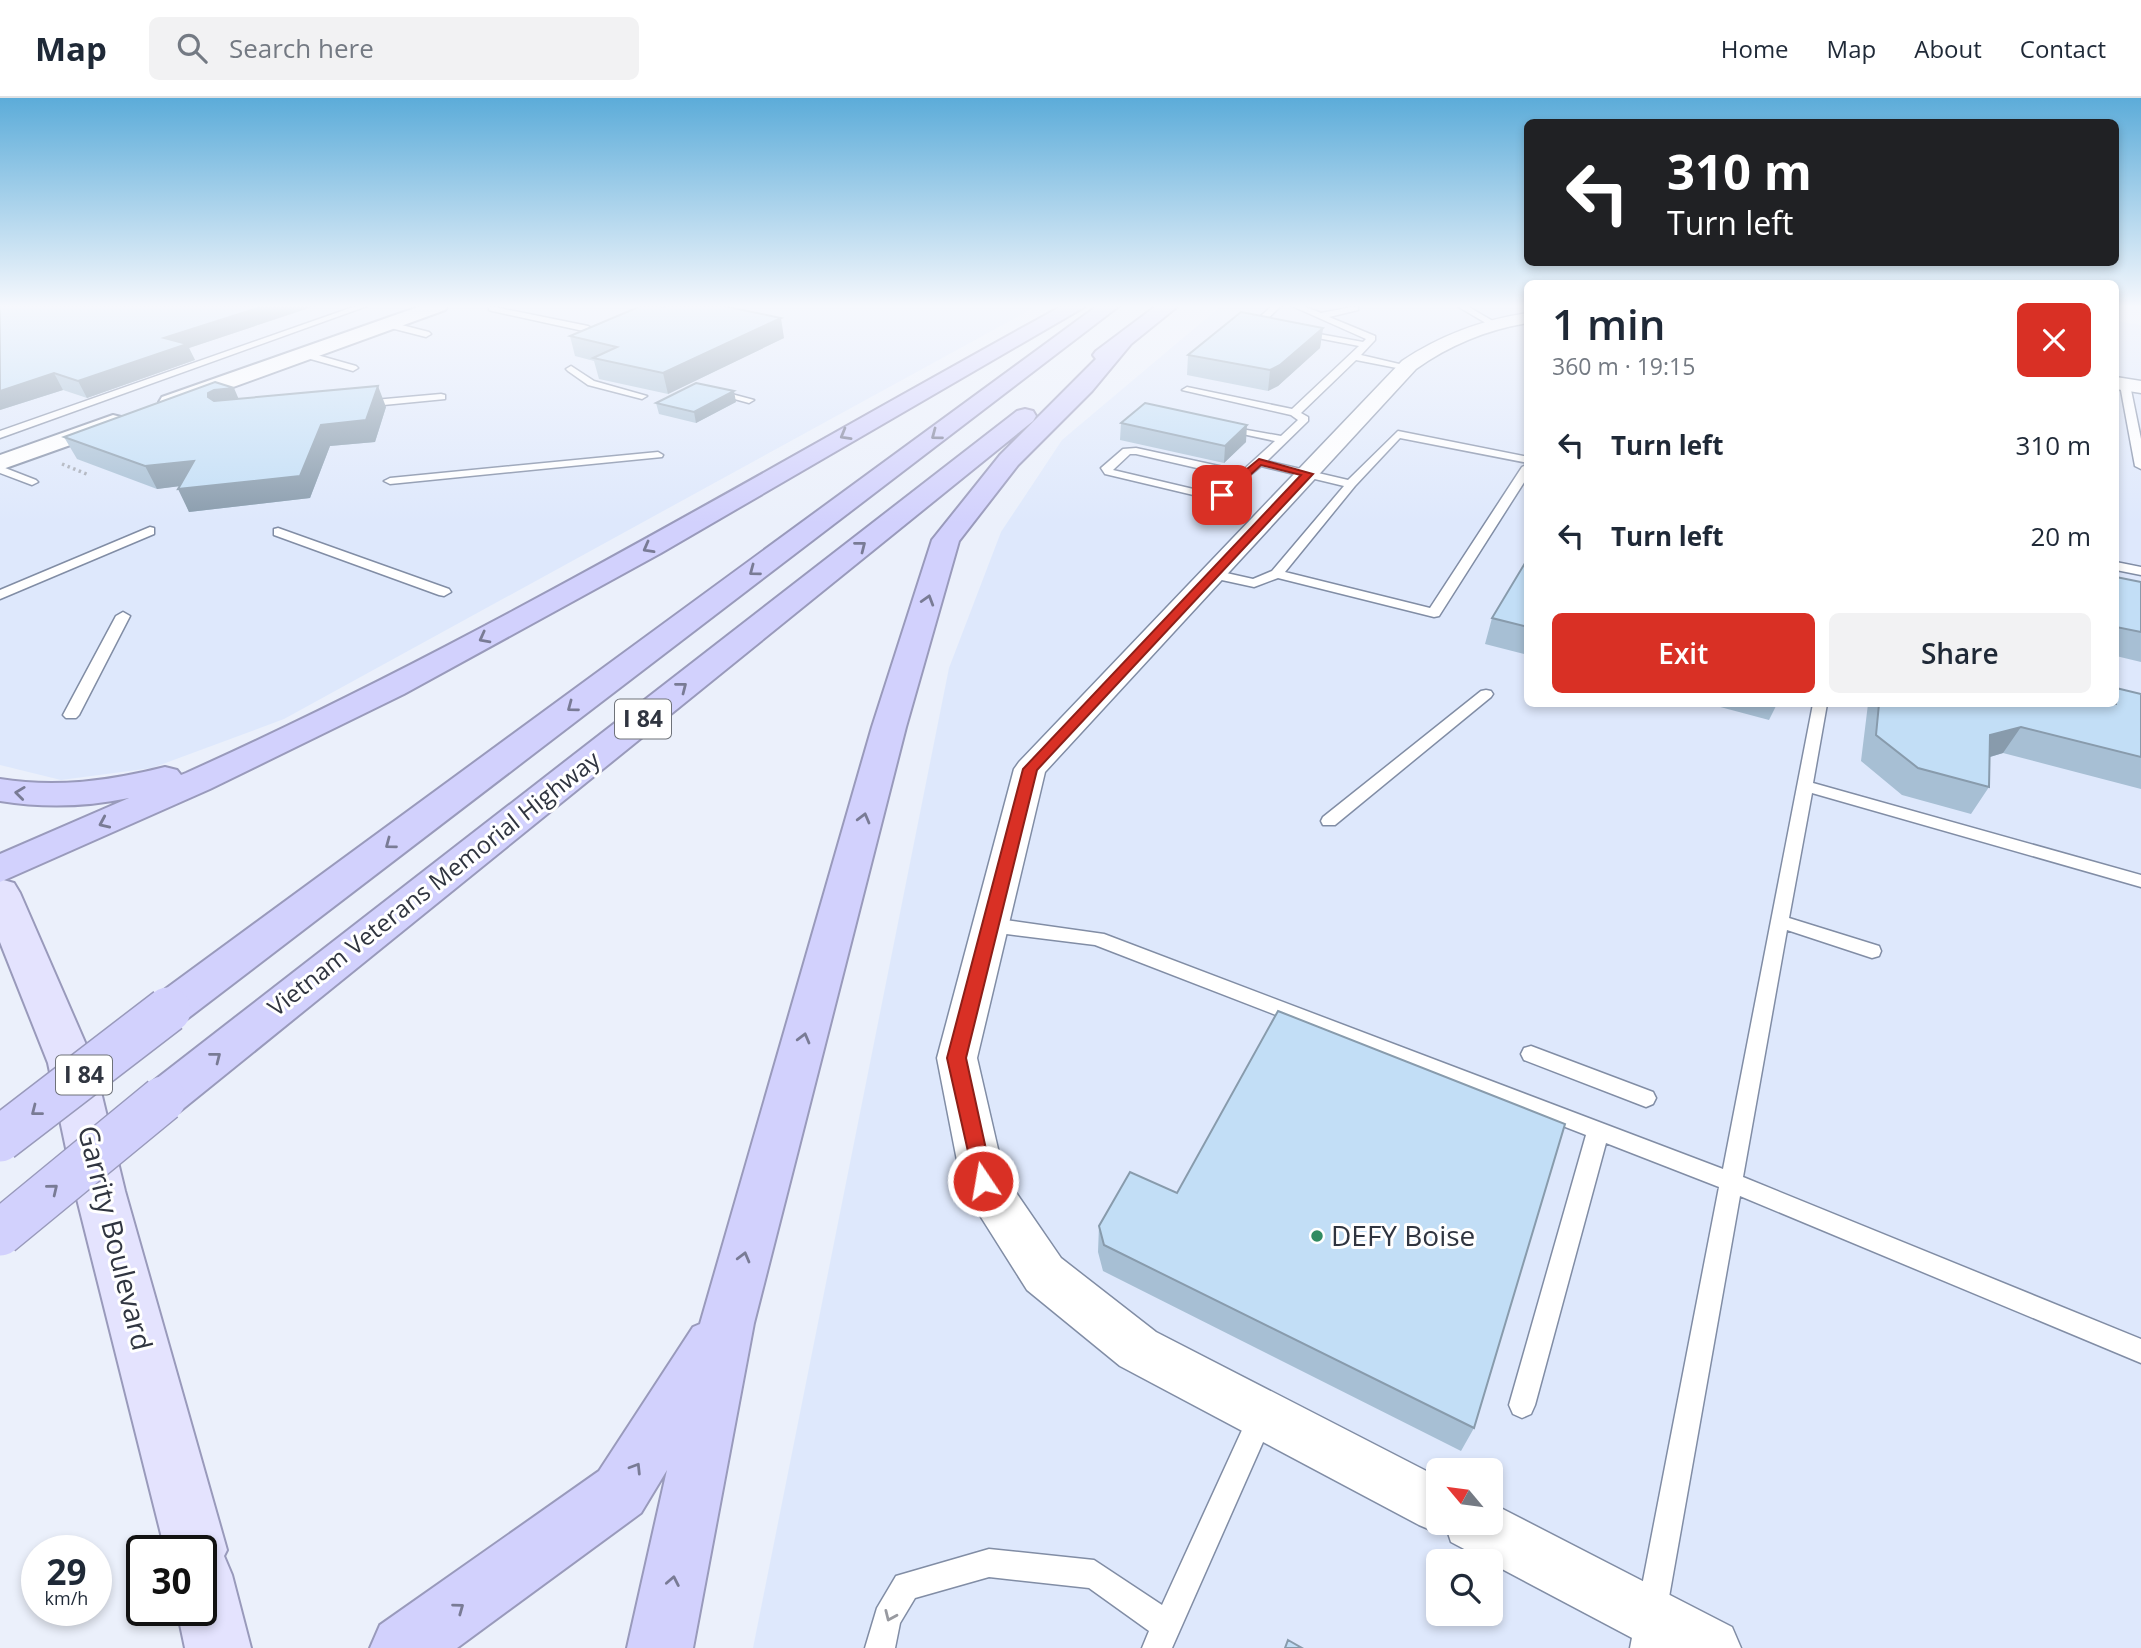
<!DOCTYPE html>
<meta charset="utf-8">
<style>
:root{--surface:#fff;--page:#f2f2f3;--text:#1f2937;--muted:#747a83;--line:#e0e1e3;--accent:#d93025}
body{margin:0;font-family:"Open Sans",sans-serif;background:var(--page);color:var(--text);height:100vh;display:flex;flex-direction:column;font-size:26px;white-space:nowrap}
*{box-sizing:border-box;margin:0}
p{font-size:23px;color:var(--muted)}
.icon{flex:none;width:38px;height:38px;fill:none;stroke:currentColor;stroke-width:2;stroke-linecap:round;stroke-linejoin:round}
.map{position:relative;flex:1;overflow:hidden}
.sheet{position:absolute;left:1524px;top:182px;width:595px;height:427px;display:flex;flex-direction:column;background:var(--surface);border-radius:10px;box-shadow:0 4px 10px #0003}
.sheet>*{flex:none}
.top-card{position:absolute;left:1524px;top:21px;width:595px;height:147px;border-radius:10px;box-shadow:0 4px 10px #0003;background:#202124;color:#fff;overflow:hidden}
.needle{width:46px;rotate:299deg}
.controls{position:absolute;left:1426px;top:1360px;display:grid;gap:14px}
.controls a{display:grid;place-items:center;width:77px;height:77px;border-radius:10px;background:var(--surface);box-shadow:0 4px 10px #0003;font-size:35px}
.speed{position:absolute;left:21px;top:1437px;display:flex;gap:14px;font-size:35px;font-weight:700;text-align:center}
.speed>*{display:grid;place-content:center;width:91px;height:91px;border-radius:50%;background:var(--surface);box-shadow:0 4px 10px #0003;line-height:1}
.speed small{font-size:18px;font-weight:400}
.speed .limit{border:4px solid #111;border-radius:10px;background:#fff;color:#111}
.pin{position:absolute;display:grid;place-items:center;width:60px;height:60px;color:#fff;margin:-30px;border-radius:14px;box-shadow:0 4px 10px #0006}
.me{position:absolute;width:77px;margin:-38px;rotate:348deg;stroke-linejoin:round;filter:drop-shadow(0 0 5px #0008)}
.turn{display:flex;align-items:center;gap:24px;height:147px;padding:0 28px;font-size:32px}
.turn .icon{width:91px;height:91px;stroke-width:2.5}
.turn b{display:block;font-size:49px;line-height:60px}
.round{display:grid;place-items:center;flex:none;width:74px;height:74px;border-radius:10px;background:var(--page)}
.headline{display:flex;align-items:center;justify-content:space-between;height:119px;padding:0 28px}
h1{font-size:42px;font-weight:600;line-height:52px}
.action{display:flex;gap:14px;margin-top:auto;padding:14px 28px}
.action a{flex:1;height:80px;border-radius:10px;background:var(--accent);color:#fff;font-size:28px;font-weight:600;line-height:80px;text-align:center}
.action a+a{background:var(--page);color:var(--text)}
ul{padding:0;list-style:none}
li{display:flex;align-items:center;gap:21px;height:91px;padding:0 28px}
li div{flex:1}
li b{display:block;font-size:26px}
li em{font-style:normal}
header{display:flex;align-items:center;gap:42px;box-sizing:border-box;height:98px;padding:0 35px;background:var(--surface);border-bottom:2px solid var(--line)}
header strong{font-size:33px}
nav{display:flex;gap:38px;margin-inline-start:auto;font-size:24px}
.search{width:490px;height:63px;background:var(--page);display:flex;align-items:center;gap:18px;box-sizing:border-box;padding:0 24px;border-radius:10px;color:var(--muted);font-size:26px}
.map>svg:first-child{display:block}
</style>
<header>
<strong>Map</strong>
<div class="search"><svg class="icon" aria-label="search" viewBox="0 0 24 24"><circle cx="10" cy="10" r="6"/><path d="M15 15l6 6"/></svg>Search here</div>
<nav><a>Home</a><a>Map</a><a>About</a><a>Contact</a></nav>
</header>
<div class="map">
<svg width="2141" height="1550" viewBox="0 0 2141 1550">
<rect width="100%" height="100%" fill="#ebf0fb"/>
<!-- built -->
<path fill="#dee8fc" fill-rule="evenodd" d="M0,208H1037L284,621L152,670L61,682L0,667Z
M1221,208H1528V606H2116V223L2141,227V1550H753L949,570L1001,434L1062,342ZM1438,1372H1491V1424H1438ZM1438,1463H1491V1516H1438Z"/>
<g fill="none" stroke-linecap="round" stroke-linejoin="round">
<!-- lane casing -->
<g stroke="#818da5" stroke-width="3">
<path id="lane" d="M356,208H367L0,340V333Z
M489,208L588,228L593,231L588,234L492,213L489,212Z
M1272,208H1281L1264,224L1272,226V230L1254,228V224Z
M1292,208H1303L1321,215L1358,208V212L1329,219L1375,238V242L1361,257L1412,269L1407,272L1356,262L1301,315L1308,319V323L1267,363L1348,382L1398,333L1528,359V365L1400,340L1355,388L1285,474L1430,510L1522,369L1528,366V378L1439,518L1434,519L1278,480L1254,489L1208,479L1207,476L1213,472L1253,481L1272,473L1344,388L1261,368L1222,400H1206L1105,376L1101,370L1123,351L1136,350L1242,373L1275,343L1219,331V327L1281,338L1298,322L1291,317L1182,292L1187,289L1292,311L1359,248L1297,236V232L1363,244L1366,241ZM1130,356H1136L1236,379L1219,394H1206L1113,372Z
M1457,208H1467L1498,226L1491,228Z
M386,223L429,234L431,236L426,239L383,228L382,226Z
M303,253L356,268L358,270L353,273L300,258L298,256Z
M571,268L594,283L647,298L642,301L588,287L568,273L566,271Z
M2125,284L2130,287L2141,341V371L2135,368L2120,287Z
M709,290L754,302L749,305L709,294Z
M441,296L445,297V301L363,309L358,306L363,303Z
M658,354L663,357L662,359L390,386L384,383L390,380Z
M0,368L36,382L38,384L32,387L0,375Z
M150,429L154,430V436L0,501V492Z
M278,430L449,491L451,494L444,498L439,497L274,437V431Z
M2116,464L2141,469V477L2116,472Z
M123,514L130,518L79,617L76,620H66L63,617L116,518Z
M1486,592L1491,593L1493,596L1491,599L1335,727H1323L1321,723L1323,719L1481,593Z
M1813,606H1827L1813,685L2141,777V789L1812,695L1789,820L1879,848L1881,853L1879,858L1872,860L1787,832L1743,1079L2141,1241V1265L1740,1098L1660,1550H1630L1719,1089L1606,1045L1535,1307L1531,1316L1522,1320L1513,1316L1509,1307L1586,1037L1095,847L991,834L985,832L982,827L985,822L991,820L1104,836L1723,1071Z
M1531,948L1653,994L1656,1000L1653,1006L1646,1009L1524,962L1521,956L1524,950Z
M1262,1304L1271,1308L1275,1317L1172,1550H1142L1149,1533L1089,1490L989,1479L915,1500L900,1525L895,1550H865L877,1510L896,1478L989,1451L1094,1462L1162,1507L1253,1308Z"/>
</g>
<!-- street casing -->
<g stroke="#818da5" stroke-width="3">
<path id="street" d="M1528,215V225C1486,232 1450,247 1416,271L1045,674L977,960L1004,1077L1061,1160L1156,1234L1438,1379V1424H1491V1405L1732,1529L1741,1550H1651L1451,1444L1447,1432L1438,1435L1419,1427L1120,1268L1027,1192L967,1097L961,1083L937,960L1014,671L1019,664L1402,263C1441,237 1482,222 1528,215Z
M2116,279L2141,283V295L2116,291Z"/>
</g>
<!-- secondary casing -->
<g stroke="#818da5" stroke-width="4">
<path id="secondary" d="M421,208H448L445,212L178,309H162L159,304L162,299Z
M113,317L121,319L125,324L121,329L0,372V357Z"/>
</g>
<!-- primary casing -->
<g stroke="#999abb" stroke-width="4">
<path id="primary" d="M0,781L14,785L20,795L94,965L125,1093L227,1452L224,1458L232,1477L251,1550H185L177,1512H201V1452H165L75,1093L48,965L0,844Z"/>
</g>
<!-- highway casing -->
<g stroke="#999abb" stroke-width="4">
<path id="highway" d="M1062,208H1086L661,455L404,596L210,691L0,784V756L129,700C86,709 43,710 0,703V681C56,690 110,683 165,669L177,672L181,677L186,675C488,539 772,367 1062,208Z
M1097,208H1119L183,924L168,929L153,924L146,912L153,900Z
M1156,208H1178L1131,246L1092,293L1018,367L959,443L906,629L754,1225L693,1550H627L667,1372L641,1415L457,1550H370L380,1527L599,1373L693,1229L700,1226L872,629L932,442L1000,357L1096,261L1093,257L1096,253Z
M1025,311L1033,313L1036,318L1033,323L179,1014L163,1020L147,1014L140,1001L147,988L1017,313Z"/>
</g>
<!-- path -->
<path stroke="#a3a8b3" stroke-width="3.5" stroke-dasharray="2.5 3.5" stroke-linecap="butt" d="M62,366L89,377"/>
<!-- lane -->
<use href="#lane" fill="#fff" fill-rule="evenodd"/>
<!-- street -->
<use href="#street" fill="#fff" fill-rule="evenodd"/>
<!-- secondary -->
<use href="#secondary" fill="#fff" fill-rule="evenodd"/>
<!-- primary -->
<use href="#primary" fill="#e4e3fe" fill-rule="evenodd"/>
<!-- highway -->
<use href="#highway" fill="#d2d1fd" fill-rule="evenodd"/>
<!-- highway-bridge casing -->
<g stroke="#999abb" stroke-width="48" stroke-linecap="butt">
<path id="highway-bridge" d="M0,1041L168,912
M0,1135L163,1001"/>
</g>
<!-- highway-bridge -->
<use href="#highway-bridge" stroke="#d2d1fd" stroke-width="45"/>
</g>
<!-- wall -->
<path fill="#a7bfd4" d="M0,208H315L189,250L195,262L87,300L63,292L0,312Z
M1323,230L1320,250L1278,288L1268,293L1187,277L1188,257Z
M570,238L784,240L668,296L599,281L594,263L575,258Z
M239,301L386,309L375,344L330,348L310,400L189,414L179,388L157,391L77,361L64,339Z
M736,304L696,325L659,316L656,305Z
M1121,325L1246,344L1224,365L1120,342Z
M1528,460V557L1485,546L1492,520Z
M2116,479L2141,484V564L2116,558Z
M2141,596V691L2003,655L1990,659L1989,689L1971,716L1902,697L1861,663L1868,606H2116Z
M1709,606H1777L1769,622Z
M1099,1128L1474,1330L1461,1353L1103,1173L1098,1154Z"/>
<!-- shaded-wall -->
<path fill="#889bac" d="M264,208H315L189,250L195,262L87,300L78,283L164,240Z
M781,220L784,240L668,296L663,275Z
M1323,230L1320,250L1278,288L1268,293L1270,272Z
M54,275L63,292L0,312V293Z
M378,288L386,309L375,344L330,348L310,400L189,414L178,391L321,327Z
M234,290L243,311L224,312L208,299V295L214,292Z
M734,293L736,304L696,325L694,314Z
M1247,327L1246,344L1224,365L1225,348Z
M194,363L205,385L157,391L145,368Z
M2021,629L2003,655L1973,664L1990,637Z"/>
<!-- building -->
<path fill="#c2def6" stroke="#889bac" stroke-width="2" d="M0,208H264L164,240L187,246L78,283L54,275L0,293Z
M641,208H656L663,209L667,208H724L781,220L663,275L593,260L617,249L570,238Z
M1241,214L1323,230L1280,267L1270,272L1188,257Z
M215,284L234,290L214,292L208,295V299L214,303L378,288L366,322L321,327L300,378L178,391L194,363L145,368L64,339Z
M696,285L734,293L694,314L656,305Z
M1145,305L1247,327L1225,348L1121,325Z
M1528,460V529L1492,520Z
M2116,479L2141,484V534L2116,529Z
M2116,590L2141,596V659L2021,629L1990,637L1989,689L1918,670L1876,637L1879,606H2116Z
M1278,913L1565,1026L1474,1330L1104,1147L1099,1128L1130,1074L1177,1095Z
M1288,1542L1302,1550H1285Z"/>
<!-- one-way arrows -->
<defs><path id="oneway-chevron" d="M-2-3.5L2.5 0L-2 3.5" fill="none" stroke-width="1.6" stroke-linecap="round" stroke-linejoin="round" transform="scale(1.75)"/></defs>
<g stroke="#797b95">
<use href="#oneway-chevron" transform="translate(845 337) rotate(150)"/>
<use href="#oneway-chevron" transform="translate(936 337) rotate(143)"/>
<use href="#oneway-chevron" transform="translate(861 448) rotate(-38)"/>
<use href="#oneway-chevron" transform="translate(648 450) rotate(151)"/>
<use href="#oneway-chevron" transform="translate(754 473) rotate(143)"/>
<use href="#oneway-chevron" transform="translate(928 502) rotate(-73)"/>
<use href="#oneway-chevron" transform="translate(484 540) rotate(152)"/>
<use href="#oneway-chevron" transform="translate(682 589) rotate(-38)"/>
<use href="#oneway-chevron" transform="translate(572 609) rotate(143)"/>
<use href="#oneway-chevron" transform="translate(20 695) rotate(-173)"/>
<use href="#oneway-chevron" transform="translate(864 720) rotate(-75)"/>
<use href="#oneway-chevron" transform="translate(104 725) rotate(156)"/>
<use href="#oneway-chevron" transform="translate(390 746) rotate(143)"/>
<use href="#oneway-chevron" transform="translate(804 940) rotate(-75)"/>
<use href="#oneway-chevron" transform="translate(216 959) rotate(-38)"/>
<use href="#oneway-chevron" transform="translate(36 1013) rotate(142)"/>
<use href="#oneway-chevron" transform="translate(53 1091) rotate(-39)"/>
<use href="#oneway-chevron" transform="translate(744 1159) rotate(-75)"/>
<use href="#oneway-chevron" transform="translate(636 1370) rotate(-58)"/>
<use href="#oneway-chevron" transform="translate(673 1483) rotate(-79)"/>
<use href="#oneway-chevron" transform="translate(459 1510) rotate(-36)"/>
</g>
<use stroke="#989aa0" href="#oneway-chevron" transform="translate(890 1518) rotate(114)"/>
<!-- sky -->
<linearGradient id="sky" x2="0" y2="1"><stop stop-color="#5cacd9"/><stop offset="0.49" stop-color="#f6f8fd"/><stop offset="1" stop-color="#f6f8fd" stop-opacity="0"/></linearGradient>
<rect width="2141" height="425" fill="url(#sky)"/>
<!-- route -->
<path fill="#d93025" stroke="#8d1f18" stroke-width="2" d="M1259,361L1313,376L1037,672L966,960L993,1083L990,1089L983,1092L976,1089L947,960L1023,671L1301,377L1261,367L1226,399H1218V395Z"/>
<!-- markers -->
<circle fill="#318b61" stroke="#fff" stroke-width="2.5" cx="1317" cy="1138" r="7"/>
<g text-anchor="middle" stroke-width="6" stroke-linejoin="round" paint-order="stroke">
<!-- shield labels -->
<g fill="#fff" stroke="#6e7279" stroke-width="2">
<rect x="615" y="601.5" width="56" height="39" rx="5"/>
<rect x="56" y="957.5" width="56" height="39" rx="5"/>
</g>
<g font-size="23" font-weight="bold" fill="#303540">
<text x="643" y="629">I 84</text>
<text x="84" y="985">I 84</text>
</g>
<!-- street labels -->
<g font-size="24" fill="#303540" stroke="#fff">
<text transform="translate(434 786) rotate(-38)" y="8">Vietnam Veterans Memorial Highway</text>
</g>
<!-- near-poi labels -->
<g font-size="28" fill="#303540" stroke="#fff" text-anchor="start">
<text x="1331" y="1148">DEFY Boise</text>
</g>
<!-- near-street labels -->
<g font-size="28" fill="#303540" stroke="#fff">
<text transform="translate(115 1140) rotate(76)" y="10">Garrity Boulevard</text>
</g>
</g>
</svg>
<div class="controls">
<a><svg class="needle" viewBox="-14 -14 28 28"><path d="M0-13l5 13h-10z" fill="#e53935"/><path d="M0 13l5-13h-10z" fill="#747a83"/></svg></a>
<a><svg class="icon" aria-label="search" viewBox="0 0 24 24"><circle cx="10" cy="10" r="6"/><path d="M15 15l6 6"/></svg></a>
</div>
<div class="speed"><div>29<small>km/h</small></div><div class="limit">30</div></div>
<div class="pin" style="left:1222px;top:397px;background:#d93025"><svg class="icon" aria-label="arrive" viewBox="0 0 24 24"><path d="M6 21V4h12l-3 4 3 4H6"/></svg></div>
<svg class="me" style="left:983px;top:1083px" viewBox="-20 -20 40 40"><circle r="17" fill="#d93025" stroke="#fff" stroke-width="3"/><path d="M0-11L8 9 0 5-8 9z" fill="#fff"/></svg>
<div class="top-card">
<div class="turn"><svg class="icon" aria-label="left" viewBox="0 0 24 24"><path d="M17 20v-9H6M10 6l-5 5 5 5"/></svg><div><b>310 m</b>Turn left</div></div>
</div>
<section class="sheet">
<div class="headline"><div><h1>1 min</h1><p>360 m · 19:15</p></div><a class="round" style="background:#d93025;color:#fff"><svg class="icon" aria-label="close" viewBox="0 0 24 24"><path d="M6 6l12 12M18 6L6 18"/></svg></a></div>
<ul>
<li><svg class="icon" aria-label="left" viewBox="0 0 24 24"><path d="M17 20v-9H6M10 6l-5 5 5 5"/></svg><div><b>Turn left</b></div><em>310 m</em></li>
<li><svg class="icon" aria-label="left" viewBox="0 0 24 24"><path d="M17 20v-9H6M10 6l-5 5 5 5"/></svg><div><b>Turn left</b></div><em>20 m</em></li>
</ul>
<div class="action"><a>Exit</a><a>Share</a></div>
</section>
</div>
